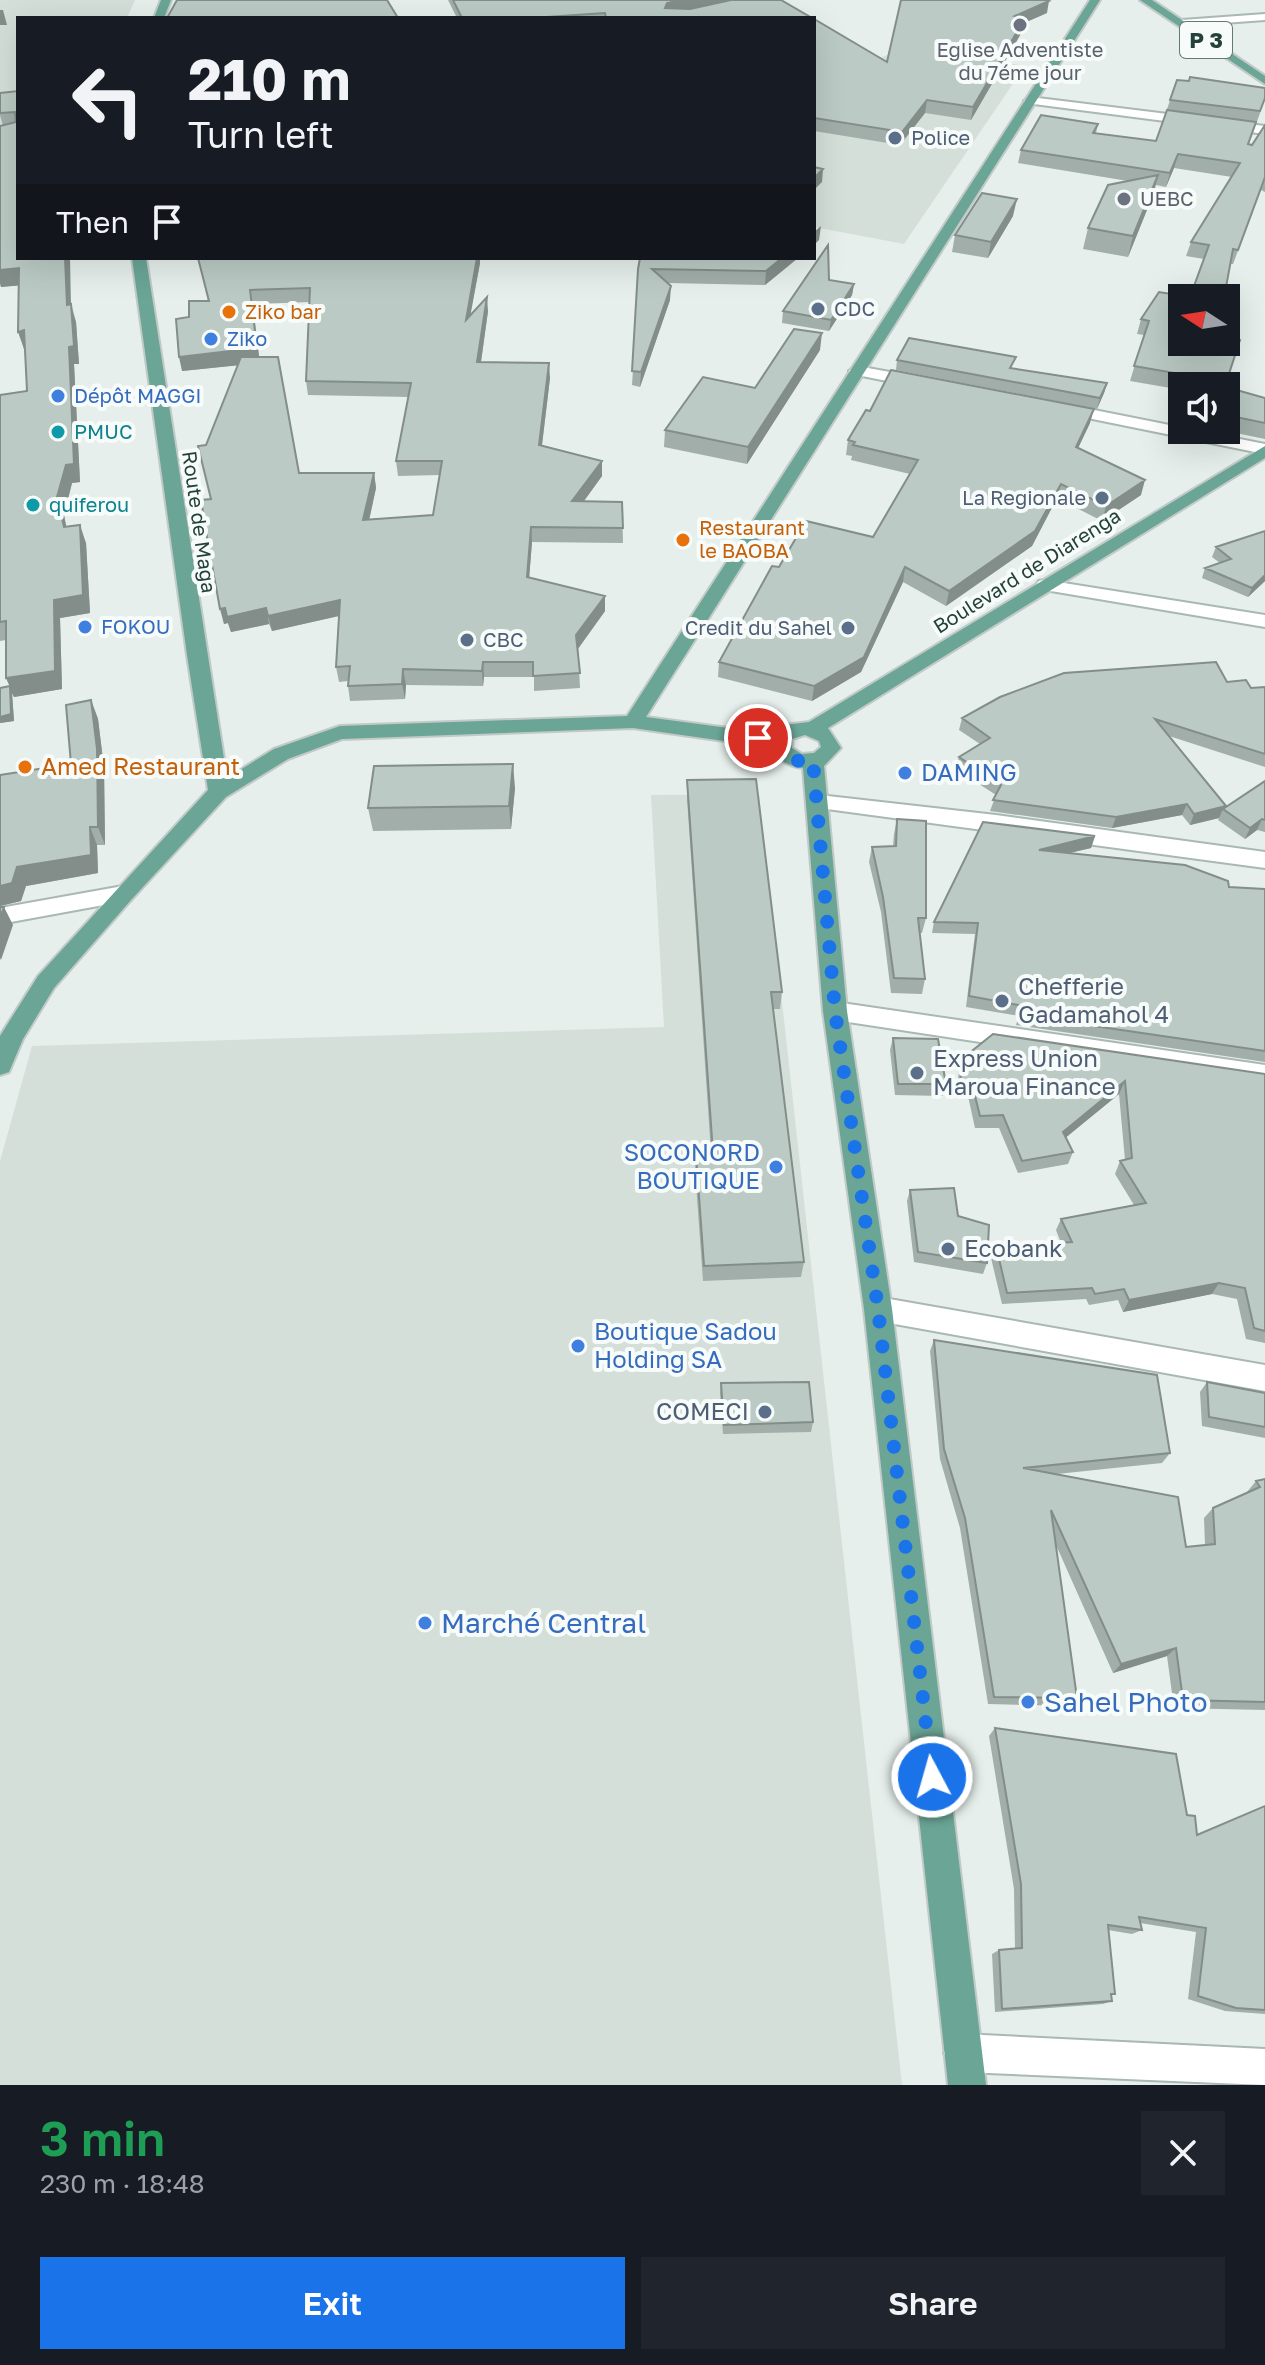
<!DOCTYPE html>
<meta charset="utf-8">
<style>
:root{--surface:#171b24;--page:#20242c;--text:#f1f3f6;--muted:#9ea1a6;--accent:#1a73e8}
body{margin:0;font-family:"Golos Text",sans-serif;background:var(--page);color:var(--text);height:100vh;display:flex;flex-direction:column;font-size:30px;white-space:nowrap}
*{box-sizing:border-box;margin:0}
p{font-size:26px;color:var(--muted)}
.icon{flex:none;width:44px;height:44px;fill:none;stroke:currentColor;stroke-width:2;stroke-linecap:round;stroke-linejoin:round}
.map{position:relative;height:2085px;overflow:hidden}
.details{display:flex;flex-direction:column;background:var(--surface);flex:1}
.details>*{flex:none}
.guide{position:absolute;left:16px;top:16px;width:800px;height:244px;border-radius:0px;box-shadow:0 8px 32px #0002;background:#171b24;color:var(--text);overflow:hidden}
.needle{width:52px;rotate:282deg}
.buttons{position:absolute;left:1168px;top:284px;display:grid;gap:16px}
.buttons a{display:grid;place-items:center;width:72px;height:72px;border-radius:0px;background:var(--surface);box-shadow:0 8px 32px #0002;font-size:40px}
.pin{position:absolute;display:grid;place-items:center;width:68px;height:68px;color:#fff;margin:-34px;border:4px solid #fff;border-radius:50%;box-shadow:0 2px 8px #0007}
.me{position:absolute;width:88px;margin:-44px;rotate:354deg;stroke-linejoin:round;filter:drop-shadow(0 0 6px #0008)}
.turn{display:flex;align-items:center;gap:28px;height:168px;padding:0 40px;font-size:36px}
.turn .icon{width:104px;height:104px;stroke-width:2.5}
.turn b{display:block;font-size:56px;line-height:68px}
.then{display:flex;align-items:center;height:76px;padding:0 40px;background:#0003;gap:16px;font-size:30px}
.round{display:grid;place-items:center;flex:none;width:84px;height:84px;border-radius:0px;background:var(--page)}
.headline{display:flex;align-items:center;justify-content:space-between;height:136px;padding:0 40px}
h1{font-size:48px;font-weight:600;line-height:60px;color:#1e9e55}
.button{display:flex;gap:16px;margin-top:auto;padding:16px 40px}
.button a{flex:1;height:92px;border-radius:0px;background:var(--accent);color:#fff;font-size:32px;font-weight:600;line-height:92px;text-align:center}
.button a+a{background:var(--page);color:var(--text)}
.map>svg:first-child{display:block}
</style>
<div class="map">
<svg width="1265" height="2085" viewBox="0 0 1265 2085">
<rect width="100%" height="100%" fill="#e6efeb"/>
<!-- built -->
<path fill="#d4dfda" d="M0,0H135L127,18H18V123L0,125Z
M907,47L1025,66L904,244L814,227V88L848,71Z
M759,794L902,2085H0V1161L32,1046L664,1027L651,795Z"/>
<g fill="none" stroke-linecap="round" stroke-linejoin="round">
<!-- minor casing -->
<g stroke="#a8b8b2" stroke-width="4">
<path id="minor" d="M1265,14V20L1182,26L1177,23L1182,20Z
M1030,97L1265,126V134L1026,103L1024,101Z
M857,366L917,377L925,382L917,387L852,374L849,371Z
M1059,403L1265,444V454L1053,411L1051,408Z
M1045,580L1265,615V627L1039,589L1036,585L1039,581Z
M819,795L996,815L1265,852V868L812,807L809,802L812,797Z
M123,886L131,888L134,894L131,900L0,924V908Z
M835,1002L1265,1065V1085L835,1020L827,1017L823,1011L827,1005Z
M878,1297L1265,1365V1391L878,1321L868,1318L864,1309L868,1300Z
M963,2034L1265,2049V2085L963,2072L950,2066L944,2053L950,2040Z"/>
</g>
<!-- major casing -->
<g stroke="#c2cac8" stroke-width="4">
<path id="major" d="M161,0H171L164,18H154Z
M1090,0H1100L646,717L774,734L784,725L809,722L1265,446V458L828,728L841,748L824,766L847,1011L892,1309L986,2085H948L864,1309L823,1011L803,768C791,767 775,760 772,748L633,728L342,739L288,759L226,797L131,900L54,988L23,1039L9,1072L0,1075V1036L38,976L208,790L187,655L132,258H146L227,778L274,749L340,726L627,716ZM805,735L819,741L821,747L814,753L802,754L792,748V739Z
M1140,0H1152L1265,76V84Z"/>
</g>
<!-- minor -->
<use href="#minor" fill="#fff" fill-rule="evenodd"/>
<!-- major -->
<use href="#major" fill="#6aa596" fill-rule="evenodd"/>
</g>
<!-- wall -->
<path fill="#a1aea9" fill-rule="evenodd" d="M448,0H781L812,18H457Z
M1047,13L1024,23L1023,30L971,120L925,113L900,145L814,131V19L887,62Z
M1190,77L1265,88V99L1249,144L1252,145L1265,125V192L1261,190L1233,264H1230L1224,298H1182V342H1226V338L1240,340L1225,386H1182V390L1130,381L1144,335L1137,334L1141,319L1159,292L1190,297L1204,259L1186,256L1191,242L1232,177L1174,168L1166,187L1156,185L1153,195L1128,257L1083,249L1088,228L1108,185L1128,181L1018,163L1021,150L1041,115L1098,124L1096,133L1156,141L1177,80L1189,81Z
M18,91L76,322L79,364H74L80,482L72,483L64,515L66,526L86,543L90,613L60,618L62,689L14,697L12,693L14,721L0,723V688L10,686L6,678V640L0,641V395L27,391L25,349H24L19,285L1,287L0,283V126H3L0,115V93Z
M1013,216L988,258L952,252L955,235Z
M198,258L480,263L470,315L488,311L481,362L550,378L542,446L602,461V476L584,501L622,502L623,543L532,542L529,578L605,596V611L578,649L580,688L534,691V677H484L483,686L406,685L405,699L350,701L348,686V681L339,682L336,667L339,616L272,631L269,624L231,632L228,623L224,624L206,445L238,365L182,371L189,317L208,301ZM310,302L306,381L308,395L408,397L396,461L398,476L440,475L433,515L369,519L376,488L374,473H299L259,357L253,304Z
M606,258H798L765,285L668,283L670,300L640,387L632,385L640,260Z
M829,280L854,284L852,295L829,331L782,323L783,311Z
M820,350L747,464L664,447L665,430L755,388Z
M897,360L1013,369L1107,383L1104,393L1097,409L896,370Z
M1226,387L1265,398V439L1221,430H1226Z
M1182,404V422L1177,420Z
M1090,423L1078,448L1141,495L1102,521L1057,498L1032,546L946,606L903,582L861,672L812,701L718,677L719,662L779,567L873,537L910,474L851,460L852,456L846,455L848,440Z
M1265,531V581L1248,597L1202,578L1205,568L1220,563L1212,557L1216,547Z
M1227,682L1251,688L1265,687V767L1169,736L1226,807L1265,781V832L1257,830L1245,839L1218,820L1219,818L1190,825L1182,815L1112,828L990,811L996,795L956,769L959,757L980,744L959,730L962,718Z
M91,700L98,719L104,768L105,845H97L98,873L26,886L21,901L0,906V775L71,764Z
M687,780L782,992L780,1009H773L804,1262L801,1277L703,1281L695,1170L696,1154L711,1153L687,798Z
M515,788L511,829L373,831L368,808Z
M897,819L926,918L922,933H920L925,979L922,994L891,993L881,912L869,862L872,847L893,846L894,834Z
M1095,836L1091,848L1069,853L1229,887L1265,889V1062L1016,1025L1019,1016L966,1007L975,934L932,933L934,922Z
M893,1038L946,1084L943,1096L895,1095L890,1050Z
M963,1058L1265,1074V1343L1246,1339L1237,1299L1212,1294L1123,1312L1118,1300L1089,1305L1086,1299L1002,1304L991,1258L996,1246L1061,1243L1056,1230L1061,1219L1134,1205L1115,1174L1120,1161L1125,1160L1119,1094L1066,1137L1073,1152L1068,1164L1018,1173L999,1128H975L968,1096H956L959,1071Z
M910,1190L958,1216L987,1263L983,1274L914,1262L907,1201Z
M934,1340L1170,1453L1162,1463L1057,1474L1186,1547L1205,1545L1204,1518L1213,1508L1248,1493L1247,1492L1256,1481L1265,1479V1710L1174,1708L1167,1656L1113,1673L1056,1545L1077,1698L1070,1706L988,1704L960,1528L940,1459L930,1351Z
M1207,1382L1265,1393V1438L1202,1426L1200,1392Z
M721,1383L813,1422L811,1432L723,1434L720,1393Z
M995,1728L1187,1815L1197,1835L1265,1806V2014L1225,2011L1188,1999L1196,1932L1140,1923L1142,1930L1132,1934L1108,1930L1115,1994L1111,1995L1112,2001L1103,2004L995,2012L992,1954L999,1950L1015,1949L1014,1889L989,1736Z"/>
<!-- shaded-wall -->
<path fill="#838d89" d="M681,0H740L666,15L665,8L667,3Z
M1049,1L1047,13L1024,23L1023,30L971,120L973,107L1015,16Z
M0,10H3L7,25H0Z
M927,100L925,113L900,145L902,132Z
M1178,154L1174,168L1166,187L1170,173Z
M823,169L822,182L814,190V178Z
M1158,175L1153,195L1128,257L1133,236Z
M1017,199L1013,216L988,258L991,242Z
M821,226L819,240L814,245V232Z
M65,258H70L71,307L76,322L79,364H74L80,482L72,483L64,515L70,545L64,527L57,497L69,347Z
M477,258H480V263L467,334L466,320Z
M782,258H798L765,285L766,271Z
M19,268L25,285L1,287L0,283V270Z
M854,284L852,295L829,331L831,320Z
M671,286L670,300L640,387L641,372Z
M250,290L260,363L182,371L179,357Z
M487,297L488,311L479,376L477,362Z
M24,330L30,348L24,349L18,332Z
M822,333L820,350L747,464L748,447Z
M549,363L550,378L540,460L539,445Z
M1107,383L1104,393L1097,409L1100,398Z
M1094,409L1090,423L1072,461L1076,447Z
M602,461V476L573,516L572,501Z
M374,473L376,488L366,535L363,520Z
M1145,480L1141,495L1102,521L1106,506Z
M1061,484L1057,498L1032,546L946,606L949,591Z
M80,525L86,543L90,613L60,618L62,689L14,697L12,693L14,721L0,723V717L10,687L6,678L54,600Z
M531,527L532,542L528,592L527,577Z
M905,567L903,582L861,672L812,701L814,686Z
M1265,575V581L1248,597L1252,588Z
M605,596V611L577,650L576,635Z
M340,600L343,615L272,631L268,616Z
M225,608H266L269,624L231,632L228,623L224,624L220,609Z
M483,662L484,677L483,686L482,671Z
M403,669L406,685L405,699L402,684Z
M91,700L98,719L104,768L105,845L98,827Z
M513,764L515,788L511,829L509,806Z
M1187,804L1182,815L1112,828L1116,817Z
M1226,806L1223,809L1219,818L1190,825L1194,814Z
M1262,819L1257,830L1245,839L1250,828Z
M90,827L97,845L98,873L26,886L21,901L0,906V886L17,867Z
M1095,836L1091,848L1035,861L1039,850Z
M4,907L13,925L1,960L0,958V918Z
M1125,1081L1119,1094L1058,1144L1063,1132Z
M1219,1283L1212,1294L1123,1312L1129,1300Z
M1176,1648L1167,1656L1113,1673L1121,1664Z"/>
<!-- building -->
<path fill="#bbcac4" stroke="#838d89" stroke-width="2" d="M177,0H387L398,18H211L210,17L167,18Z
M453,0H681L667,3L665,8L690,9L731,0H781L812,18H606L605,13L531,18H462Z
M901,0H1046L1049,1L1015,16L1025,18L973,107L927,100L902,132L814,118V19L887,62Z
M1190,77L1265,88V98L1260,111L1170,100L1177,80L1189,81Z
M18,91V258H65L67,305L71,304L74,346L69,347L74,464L66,465L57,497L64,527L80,525L83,595L54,600L55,671L6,678V621L0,622V395L27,391L24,330L18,332L19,268L0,270V126L16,122L15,112L0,113V93Z
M1167,110L1256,122L1248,144L1252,145L1265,125V177L1238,250L1233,249L1224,298H1182V342H1226V338L1240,340L1225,386H1189L1192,376L1134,366L1149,321L1141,319L1159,292L1190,297L1209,245L1191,242L1240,163L1178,154L1170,173L1021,150L1041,115L1098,124L1093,133L1156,141Z
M814,167L823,169L814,178Z
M1158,175L1133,236L1088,228L1108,185Z
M982,193L1017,199L991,242L955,235Z
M828,245L829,280L854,284L831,320L783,311Z
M198,258H477L466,320L487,297L477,362L549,363L539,445L602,461L572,501L622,502L623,528L531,527L527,577L605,596L576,635L580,673L533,676V662H483L482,671L403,669L402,684L348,686L350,666L336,667L340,600L268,616L266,608L227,617L225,608L220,609L208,543L201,500L211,499L198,446L206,445L241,357H278L299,473H374L363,520L433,515L442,461H396L411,383L306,381L310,288L250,290L257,348L179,357L176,319L189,317V301H209Z
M640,258H782L766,271L652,269L671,286L641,372L632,371L638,269Z
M794,329L822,333L748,447L665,430L703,377L755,388Z
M909,338L1016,357L1010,368L1107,383L1100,398L897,360Z
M891,370L1094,409L1076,447L1145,480L1106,506L1061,484L1035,531L949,591L905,567L864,657L814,686L719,662L772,566L779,567L806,521L873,537L918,460L853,445L855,442L848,440L866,410L870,411Z
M1226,387L1265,398V423L1226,415Z
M1265,531V575L1252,588L1205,568L1231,559L1216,547Z
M1216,662L1227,682L1246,680L1251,688L1265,687V754L1155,719L1226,806L1194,814L1187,804L1116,817L993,800L1001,785L959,757L990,738L962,718L1000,697L1064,673Z
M10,686L11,714L0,717V688Z
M91,700L97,749L98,827H90L91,855L17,867L12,883L0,886V775L71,764L66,705Z
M513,764L509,806L368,808L374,766Z
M756,779L782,992H771L804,1262L704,1266L696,1154L713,1153L687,780Z
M1265,781V820L1262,819L1250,828L1223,809Z
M897,819L926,821V918H918L925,979L894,978L883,897L872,847L896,846Z
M983,822L1095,836L1039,850L1185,865L1228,881L1229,887L1265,889V1051L1019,1015L1029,1007L969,996L978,923L934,922Z
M0,907H4L0,918Z
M993,1034L1265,1074V1331L1254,1328L1245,1288L1219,1283L1129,1300L1124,1289L1095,1294L1092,1288L1007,1293L996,1246L1072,1242L1061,1219L1146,1203L1120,1161L1132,1158L1125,1081L1063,1132L1073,1152L1022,1161L1003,1115L980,1116L972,1084L960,1083L963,1058Z
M893,1038L938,1039L946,1084H898Z
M954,1188L958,1216L989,1225L987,1263L918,1252L910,1190Z
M934,1340L1157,1375L1170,1453L1023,1468L1178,1497L1186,1547L1215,1544L1213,1508L1260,1487L1256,1481L1265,1479V1702L1183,1700L1176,1648L1121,1664L1051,1510L1077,1698L994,1697L965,1518L944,1449Z
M809,1382L813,1422L724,1425L721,1383Z
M1207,1382L1265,1393V1427L1209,1417Z
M995,1728L1176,1754L1187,1815L1195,1816L1197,1835L1265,1806V2010L1236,2008L1198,1996L1206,1928L1139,1917L1142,1930L1108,1925L1115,1994H1111L1112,2001L1002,2009L999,1950L1022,1948L1021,1884Z"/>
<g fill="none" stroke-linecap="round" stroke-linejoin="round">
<!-- route -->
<path stroke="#1a73e8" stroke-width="14" stroke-dasharray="0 25.2" d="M758,738L780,742C782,759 798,763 813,761L835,1011L878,1309L932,1777"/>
</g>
<!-- markers -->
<g fill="#6b7280" stroke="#f7fbf9" stroke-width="3">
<circle cx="1020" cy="25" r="8"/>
<circle cx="1124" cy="199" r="8"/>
</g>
<g fill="#5c6f8a" stroke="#f7fbf9" stroke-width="3">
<circle cx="895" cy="138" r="8"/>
<circle cx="818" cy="309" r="8"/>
<circle cx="1102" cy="498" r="8"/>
<circle cx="848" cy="628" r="8"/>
<circle cx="467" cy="640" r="8"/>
<circle cx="1002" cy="1001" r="8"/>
<circle cx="917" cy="1073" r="8"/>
<circle cx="948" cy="1249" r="8"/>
<circle cx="765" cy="1412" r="8"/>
</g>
<g fill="#e8710a" stroke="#f7fbf9" stroke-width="3">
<circle cx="229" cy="312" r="8"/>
<circle cx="683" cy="540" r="8"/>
<circle cx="25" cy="767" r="8"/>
</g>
<g fill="#3f7fe0" stroke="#f7fbf9" stroke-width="3">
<circle cx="211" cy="339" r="8"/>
<circle cx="58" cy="396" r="8"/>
<circle cx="85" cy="627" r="8"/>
<circle cx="905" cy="773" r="8"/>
<circle cx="776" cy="1167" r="8"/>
<circle cx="578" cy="1346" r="8"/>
<circle cx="425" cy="1623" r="8"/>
<circle cx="1028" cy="1702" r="8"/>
</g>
<g fill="#0f9aa8" stroke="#f7fbf9" stroke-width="3">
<circle cx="58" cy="432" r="8"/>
<circle cx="33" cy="505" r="8"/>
</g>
<g text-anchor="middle" stroke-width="8" stroke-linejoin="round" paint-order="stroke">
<!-- far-worship labels -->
<g font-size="20" fill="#5b616d" stroke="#f7fbf9">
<text x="1020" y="57">Eglise Adventiste<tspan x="1020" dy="23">du 7éme jour</tspan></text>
<text x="1140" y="206" text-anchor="start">UEBC</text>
</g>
<!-- far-service labels -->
<g font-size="20" fill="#4e5e75" stroke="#f7fbf9" text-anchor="start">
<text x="911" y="145">Police</text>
<text x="834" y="316">CDC</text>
<text x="1086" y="505" text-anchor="end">La Regionale</text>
<text x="832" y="635" text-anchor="end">Credit du Sahel</text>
<text x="483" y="647">CBC</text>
</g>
<!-- far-food labels -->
<g font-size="20" fill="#c56008" stroke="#f7fbf9" text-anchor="start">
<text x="245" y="319">Ziko bar</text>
<text x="699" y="535">Restaurant<tspan x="699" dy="23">le BAOBA</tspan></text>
</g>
<!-- far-shop labels -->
<g font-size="20" fill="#366cbe" stroke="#f7fbf9" text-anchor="start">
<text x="227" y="346">Ziko</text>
<text x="74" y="403">Dépôt MAGGI</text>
<text x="101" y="634">FOKOU</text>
</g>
<!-- far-culture labels -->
<g font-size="20" fill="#0d838f" stroke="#f7fbf9" text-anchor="start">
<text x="74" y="439">PMUC</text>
<text x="49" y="512">quiferou</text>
</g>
<!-- far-street labels -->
<g font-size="20" fill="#24423a" stroke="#f7fbf9">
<text transform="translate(199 522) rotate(82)" y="7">Route de Maga</text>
<text transform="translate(1027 571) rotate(-32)" y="7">Boulevard de Diarenga</text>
</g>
<!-- shield labels -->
<rect fill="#f7fbf9" stroke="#637a73" stroke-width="2" x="1180" y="22" width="52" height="36" rx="6"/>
<g font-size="22" font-weight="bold" fill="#24423a">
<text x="1206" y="48">P 3</text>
</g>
<!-- food labels -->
<g font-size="24" fill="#c56008" stroke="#f7fbf9" text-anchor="start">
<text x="41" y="775">Amed Restaurant</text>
</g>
<!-- shop labels -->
<g font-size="24" fill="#366cbe" stroke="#f7fbf9" text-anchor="start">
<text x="921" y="781">DAMING</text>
<text x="760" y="1161" text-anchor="end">SOCONORD<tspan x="760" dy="28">BOUTIQUE</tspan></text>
<text x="594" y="1340">Boutique Sadou<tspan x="594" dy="28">Holding SA</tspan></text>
</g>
<!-- service labels -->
<g font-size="24" fill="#4e5e75" stroke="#f7fbf9" text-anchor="start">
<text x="1018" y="995">Chefferie<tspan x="1018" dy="28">Gadamahol 4</tspan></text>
<text x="933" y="1067">Express Union<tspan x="933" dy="28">Maroua Finance</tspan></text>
<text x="964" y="1257">Ecobank</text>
<text x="749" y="1420" text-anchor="end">COMECI</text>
</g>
<!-- near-shop labels -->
<g font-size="28" fill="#366cbe" stroke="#f7fbf9" text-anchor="start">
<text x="441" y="1633">Marché Central</text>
<text x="1044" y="1712">Sahel Photo</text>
</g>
</g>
</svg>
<div class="buttons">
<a><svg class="needle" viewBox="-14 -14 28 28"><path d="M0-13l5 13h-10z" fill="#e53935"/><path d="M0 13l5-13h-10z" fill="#9ea1a6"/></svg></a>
<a><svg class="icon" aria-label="sound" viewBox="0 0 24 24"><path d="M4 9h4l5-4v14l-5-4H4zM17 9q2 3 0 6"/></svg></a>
</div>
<div class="pin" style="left:758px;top:738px;background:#d93025"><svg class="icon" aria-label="arrive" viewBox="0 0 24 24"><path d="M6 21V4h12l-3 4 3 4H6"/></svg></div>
<svg class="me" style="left:932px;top:1777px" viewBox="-20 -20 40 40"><circle r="17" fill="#1a73e8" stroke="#fff" stroke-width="3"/><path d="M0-11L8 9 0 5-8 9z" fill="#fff"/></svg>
<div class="guide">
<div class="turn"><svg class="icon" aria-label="left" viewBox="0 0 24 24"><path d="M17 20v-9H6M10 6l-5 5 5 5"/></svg><div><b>210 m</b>Turn left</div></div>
<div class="then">Then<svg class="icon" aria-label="arrive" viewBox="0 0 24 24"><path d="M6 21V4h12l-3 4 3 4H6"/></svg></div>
</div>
</div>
<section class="details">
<div class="headline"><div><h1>3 min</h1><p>230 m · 18:48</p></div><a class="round"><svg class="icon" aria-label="close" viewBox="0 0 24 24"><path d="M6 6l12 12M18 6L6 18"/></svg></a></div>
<div class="button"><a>Exit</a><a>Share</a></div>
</section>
